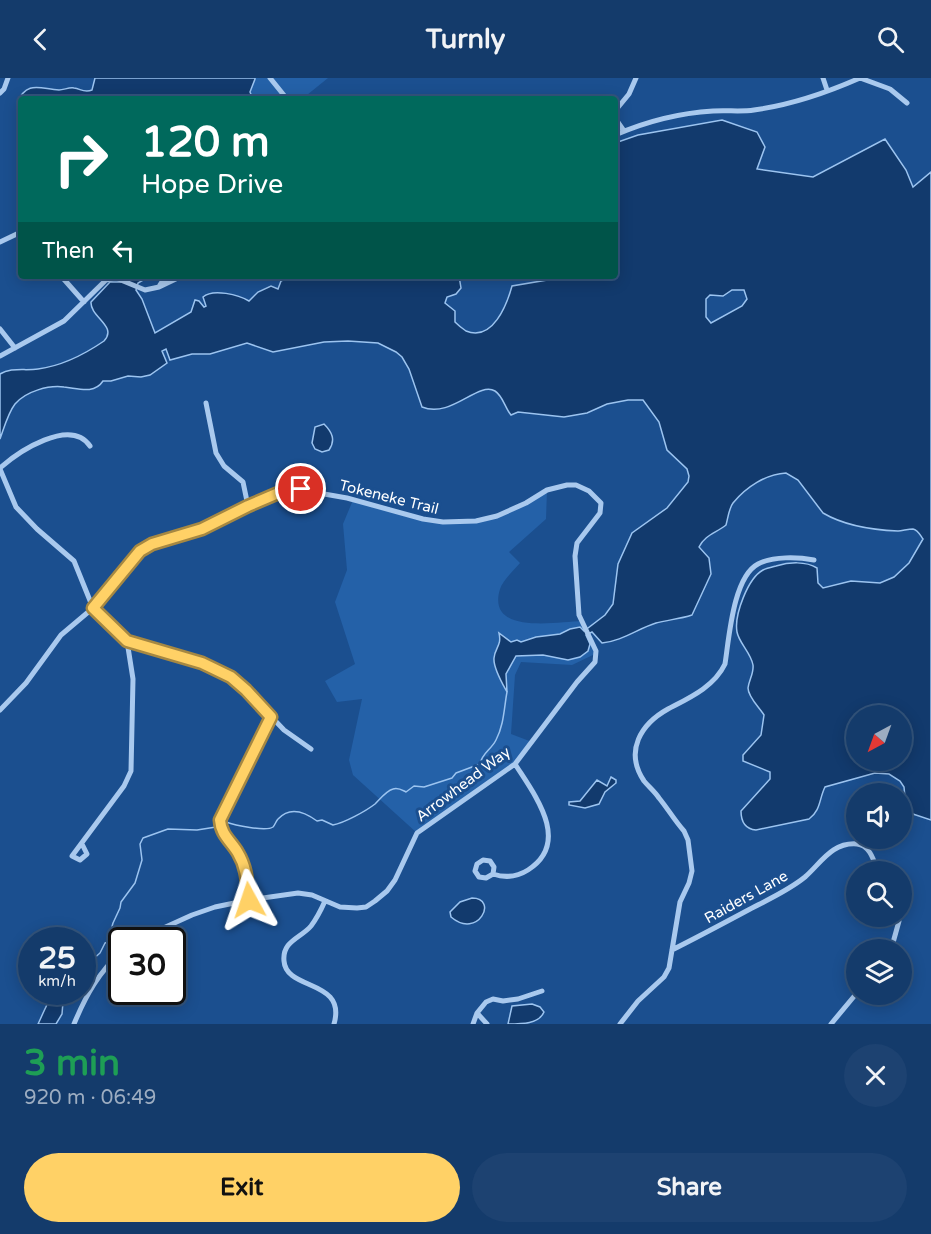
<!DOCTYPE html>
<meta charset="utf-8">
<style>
:root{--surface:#143b6b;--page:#1d4271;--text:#f1f3f6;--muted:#9dadc1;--line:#33557e;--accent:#ffd166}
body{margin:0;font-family:"Varela Round",sans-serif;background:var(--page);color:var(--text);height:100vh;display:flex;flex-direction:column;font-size:22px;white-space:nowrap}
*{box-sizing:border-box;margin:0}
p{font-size:20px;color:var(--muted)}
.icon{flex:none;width:33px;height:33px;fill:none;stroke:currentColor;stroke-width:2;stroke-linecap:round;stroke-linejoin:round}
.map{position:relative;height:946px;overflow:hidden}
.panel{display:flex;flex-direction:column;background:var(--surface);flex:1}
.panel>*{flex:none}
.hud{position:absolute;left:18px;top:18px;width:600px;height:183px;border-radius:6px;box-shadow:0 3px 15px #0003,0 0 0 2px var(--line);background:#00695c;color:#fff;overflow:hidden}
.needle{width:39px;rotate:221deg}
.controls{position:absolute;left:846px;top:627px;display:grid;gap:12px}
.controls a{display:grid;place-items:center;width:66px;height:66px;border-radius:50%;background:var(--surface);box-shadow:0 3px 15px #0003,0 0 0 2px var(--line);font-size:30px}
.speed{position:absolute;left:18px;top:849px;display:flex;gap:12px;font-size:30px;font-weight:700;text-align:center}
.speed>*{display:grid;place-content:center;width:78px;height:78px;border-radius:50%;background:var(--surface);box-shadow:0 3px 15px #0003,0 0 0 2px var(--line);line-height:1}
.speed small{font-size:15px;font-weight:400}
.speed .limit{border:3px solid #111;border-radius:9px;background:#fff;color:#111}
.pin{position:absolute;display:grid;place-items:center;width:51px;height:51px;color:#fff;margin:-26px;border:3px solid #fff;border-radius:50%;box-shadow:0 2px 6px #0007}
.me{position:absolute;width:66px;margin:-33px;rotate:355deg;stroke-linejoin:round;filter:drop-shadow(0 0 4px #0008)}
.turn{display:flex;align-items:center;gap:21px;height:126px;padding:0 24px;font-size:27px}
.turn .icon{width:78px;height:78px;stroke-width:2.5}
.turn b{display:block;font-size:42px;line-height:51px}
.then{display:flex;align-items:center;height:57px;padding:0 24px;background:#0003;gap:12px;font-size:22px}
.round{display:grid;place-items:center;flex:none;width:63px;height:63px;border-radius:32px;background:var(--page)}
.overview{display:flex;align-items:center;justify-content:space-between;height:102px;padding:0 24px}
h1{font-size:36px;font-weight:800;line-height:45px;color:#1e9e55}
.primary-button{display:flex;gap:12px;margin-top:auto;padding:12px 24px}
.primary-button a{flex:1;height:69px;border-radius:36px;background:var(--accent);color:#111;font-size:24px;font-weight:800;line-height:69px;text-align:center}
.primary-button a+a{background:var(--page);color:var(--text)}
header{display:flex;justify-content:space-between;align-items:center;height:78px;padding:0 24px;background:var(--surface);font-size:27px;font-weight:800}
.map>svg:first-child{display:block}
</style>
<header><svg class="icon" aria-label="back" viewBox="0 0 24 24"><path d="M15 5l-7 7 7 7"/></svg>Turnly<svg class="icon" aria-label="search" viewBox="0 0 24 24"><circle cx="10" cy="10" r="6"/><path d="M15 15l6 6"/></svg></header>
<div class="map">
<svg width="931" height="946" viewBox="0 0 931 946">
<rect width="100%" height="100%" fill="#1b4f8f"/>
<!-- green -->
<path fill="#2461a8" d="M255,0H328L302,21H253L250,14Z
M547,412L546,441L509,474L520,485C514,492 503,502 500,511C486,557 556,544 582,543L597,575L572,587L521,584L515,597L511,656L532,664L515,686L417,755L353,697L349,682L362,621L337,624L325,603L355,586L335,524L347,492L343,446L353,422L443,444L497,438Z"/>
<!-- water -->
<path fill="#123a6d" stroke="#9cc4f0" stroke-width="1.5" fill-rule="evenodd" d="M95,0H255V1L250,14L253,21H21V31L17,25C27,2 40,11 59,12C64,12 69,9 74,10C81,11 84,15 92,12Z
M722,42L757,54L765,69L757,91L813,99L885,61L906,92L913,109L931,94V742L910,735L906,730L904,709L900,703L889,696L875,695L825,709C819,721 821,732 809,741L756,752C745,751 741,744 741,733L770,701V694L743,683V677L761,657L764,637C759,629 748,619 748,610C749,602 754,595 753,587C751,575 739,565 737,554C734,537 748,500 763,492C767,490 772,489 776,488C789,484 806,483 817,490L818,505L823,510L851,503L880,505L894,499L909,485L923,461C920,457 918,452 913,451C908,451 902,453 898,453C873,452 845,448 823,435L798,402L786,395C766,396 746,409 733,425C729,430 728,440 726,447C716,455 705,457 699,469L709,480L711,496L692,537C680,541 667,542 656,545C637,551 622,563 602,565L592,554L586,557L590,566L588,573L580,579L568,582L543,577L516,578L506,596L507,614C502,605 493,590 494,580C495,569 502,568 499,555L511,564L517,562L521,564L536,559L560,556L570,551L580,549L584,553L605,537L613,526L618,486L632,455L667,430L688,404L689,398L687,391L667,372L659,344L643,322H628L607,326L587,335L564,339L518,334L511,337C505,330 503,318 495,313C478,303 451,341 422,329L409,291L402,279L396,274L378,265L348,263L324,264L273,274L247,265L210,276H192L170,282L166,271L162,273L167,285L150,297L141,299L128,298L111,303H103C94,317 77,310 64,309C49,307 26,313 15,326C8,335 4,350 0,361V296C11,289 25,293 38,291C61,288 85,276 104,263C118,248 90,239 91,224L110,204H121L122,198H150L138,205L136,212L142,221L155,255L191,234L195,222L199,223L204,229L206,228L203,219C213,210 239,217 249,223L258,214L271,208L278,211L281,203L291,198H459L461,210L456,216L447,219L445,225L455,233V244C458,247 463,251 466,253C493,264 507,226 512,208L571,198H615V65L638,57ZM732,212H744L747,221L742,228L711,245L706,239V221L710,217L723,218ZM856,638H902V682H856Z
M324,346C332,354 336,362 329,372L322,374L315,371L312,365L315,349Z
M611,699L616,702V705L605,714L599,726L585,730L569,727V724L580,723L597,702L607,708Z
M472,820C499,820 478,862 451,839L450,834L460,824Z
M51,920L59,921L63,924L62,936L56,946H38C41,940 48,923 51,920Z
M532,926L540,929L544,934C539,946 522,946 508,946L512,928Z"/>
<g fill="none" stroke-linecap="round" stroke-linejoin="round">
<!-- stream -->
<path stroke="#9cc4f0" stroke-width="1.5" d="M226,744C234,747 266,754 273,749C275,747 276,743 278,741C290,728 305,734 317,743L322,742L333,747C344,745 366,733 375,726C380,721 386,713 393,711C398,709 402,712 406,714L414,708L424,709L452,700L456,695L480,686C482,675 491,672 496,662C504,647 504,630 507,614
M82,891L100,875L105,865L114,862L111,852L113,845L120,830L121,824L135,805L142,782L140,766L143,760L168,751L197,752L216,749
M55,920L60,914"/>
<!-- street -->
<path stroke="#a9c9ee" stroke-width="5" d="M270,0L287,21
M823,0L827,12
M0,15L4,11L8,0
M615,33L629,16L636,0
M615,40L624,53
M615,57C645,44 680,35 713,33C727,32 741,34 754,32C791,27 826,15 860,0L890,11L907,25
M0,164L21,154
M61,198L84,224
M160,207L166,198
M0,251L15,270
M0,278L64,243L106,202L116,200L145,212L159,209L182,198
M206,325L216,375L224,388L243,404L248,428
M0,390C18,374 70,339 90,368
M0,391L16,429L37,451L74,483L93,530L127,563L202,585L231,599L246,612L284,652L311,671
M0,632L26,605L61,557L93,530L140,473L152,466L203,451L248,428L290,410L347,420L423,441L443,444L476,443L497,438L526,425L547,412L567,407H576L589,413L601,425L600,435L577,465L575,478L579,537L596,573L595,584L577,604L515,686L417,755L395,802L387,813L375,823L366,829L357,830L340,829L312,817L298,815L249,822L215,829L192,837L137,862
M82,766L87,776L80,782L72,778L124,708L131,693L133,601L127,563
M493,796L494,789L490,783L483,782L477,786L475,793L479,799L486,800L493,796C505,800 517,799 528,792C572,764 534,716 515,686
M249,822C247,805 247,790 238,775C231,763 221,757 220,743L271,639
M325,823C321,832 317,840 311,848C301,860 282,863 284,883C286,913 347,901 334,946
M672,872C700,858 726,844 754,829C771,820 789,812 805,799C821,785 832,764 857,766C870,767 874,783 878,794
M891,872L899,843L898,838
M74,946C86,917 99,894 122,873
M473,946L477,935
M487,946L477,935L486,924L493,921L503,923L518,921L542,913
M620,946L638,923L664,899L669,890L680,824L689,805L692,793L688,762L684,753C675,743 668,731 659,720C655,714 649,709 644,703C624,673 641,646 668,631C689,620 714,609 725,586C729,561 733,499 758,486C773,478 798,479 814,482
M831,946L856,916"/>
</g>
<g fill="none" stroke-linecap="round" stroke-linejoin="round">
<!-- route casing -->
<g stroke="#a68842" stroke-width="15">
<path id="route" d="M249,822C247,805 247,790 238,775C231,763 221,757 220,742L271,639L246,612L231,599L202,585L127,563L93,530L140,473L152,466L202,451L248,428L290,410L301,411"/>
</g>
<!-- route -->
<use href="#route" stroke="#ffd166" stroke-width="10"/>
</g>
<g text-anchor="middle" stroke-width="6" stroke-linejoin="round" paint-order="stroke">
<!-- street labels -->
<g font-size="15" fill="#fff" stroke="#1b4f8f">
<text transform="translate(389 419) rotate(14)" y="5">Tokeneke Trail</text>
<text transform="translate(463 706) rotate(-37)" y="5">Arrowhead Way</text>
<text transform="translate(746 819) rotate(-29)" y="5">Raiders Lane</text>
</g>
</g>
</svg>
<div class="controls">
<a><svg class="needle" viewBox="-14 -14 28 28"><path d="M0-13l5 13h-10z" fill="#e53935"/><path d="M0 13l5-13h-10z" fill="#9dadc1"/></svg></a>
<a><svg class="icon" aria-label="sound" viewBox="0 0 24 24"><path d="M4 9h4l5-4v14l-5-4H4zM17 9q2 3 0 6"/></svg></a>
<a><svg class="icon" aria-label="search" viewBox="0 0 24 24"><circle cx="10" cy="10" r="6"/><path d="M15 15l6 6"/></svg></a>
<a><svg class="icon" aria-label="layers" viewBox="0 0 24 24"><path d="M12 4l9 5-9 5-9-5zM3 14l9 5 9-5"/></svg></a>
</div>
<div class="speed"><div>25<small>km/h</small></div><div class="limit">30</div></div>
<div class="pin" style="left:301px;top:411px;background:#d93025"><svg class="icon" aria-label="arrive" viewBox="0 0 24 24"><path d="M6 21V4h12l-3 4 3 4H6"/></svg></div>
<svg class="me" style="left:249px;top:822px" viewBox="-20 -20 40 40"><path d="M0-17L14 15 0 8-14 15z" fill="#ffd166" stroke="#fff" stroke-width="4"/></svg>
<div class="hud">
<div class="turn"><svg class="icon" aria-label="right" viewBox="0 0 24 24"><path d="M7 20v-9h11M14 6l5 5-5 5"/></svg><div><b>120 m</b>Hope Drive</div></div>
<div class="then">Then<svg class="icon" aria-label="left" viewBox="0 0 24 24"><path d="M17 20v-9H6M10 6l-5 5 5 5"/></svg></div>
</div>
</div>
<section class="panel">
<div class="overview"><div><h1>3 min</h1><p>920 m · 06:49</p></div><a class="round"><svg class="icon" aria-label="close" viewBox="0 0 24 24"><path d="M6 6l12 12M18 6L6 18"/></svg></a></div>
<div class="primary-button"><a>Exit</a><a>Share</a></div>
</section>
